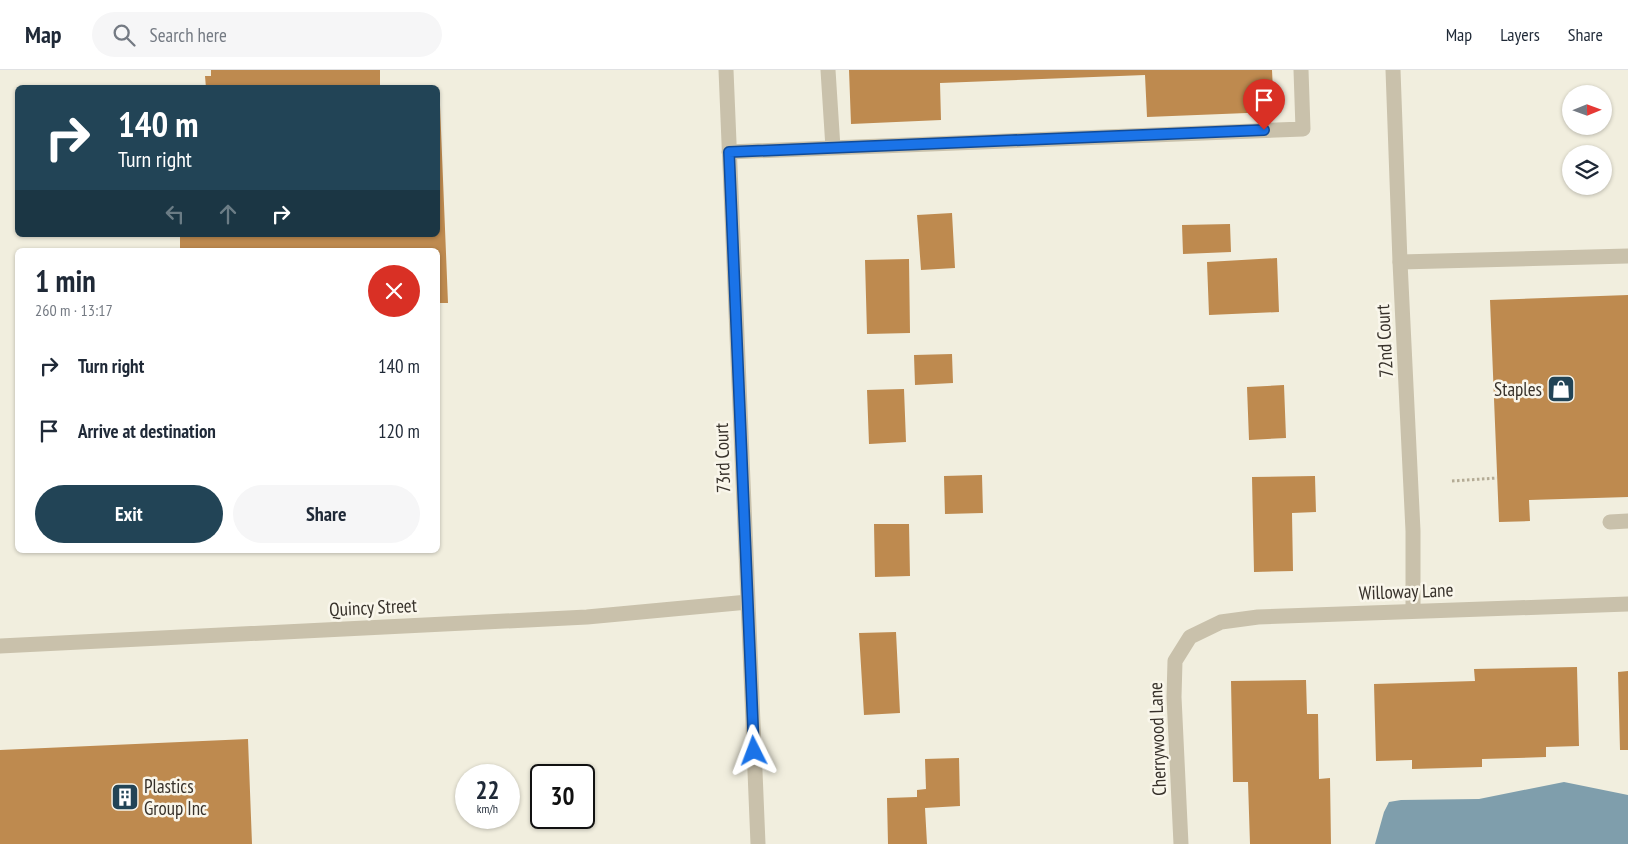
<!DOCTYPE html>
<meta charset="utf-8">
<style>
:root{--surface:#fff;--page:#f6f6f7;--text:#1f2937;--muted:#747a83;--line:#e0e1e3;--accent:#224456}
body{margin:0;font-family:"PT Sans Narrow",sans-serif;background:var(--page);color:var(--text);height:100vh;display:flex;flex-direction:column;font-size:19px;white-space:nowrap}
*{box-sizing:border-box;margin:0}
p{font-size:16px;color:var(--muted)}
.icon{flex:none;width:28px;height:28px;fill:none;stroke:currentColor;stroke-width:2;stroke-linecap:round;stroke-linejoin:round}
.map{position:relative;flex:1;overflow:hidden}
.details{position:absolute;left:15px;top:178px;width:425px;height:305px;display:flex;flex-direction:column;background:var(--surface);border-radius:8px;box-shadow:0 1px 4px #0004}
.details>*{flex:none}
.guide{position:absolute;left:15px;top:15px;width:425px;height:152px;border-radius:8px;box-shadow:0 1px 4px #0004;background:#224456;color:#fff;overflow:hidden}
.needle{width:32px;rotate:89deg}
.controls{position:absolute;left:1562px;top:15px;display:grid;gap:10px}
.controls a{display:grid;place-items:center;width:50px;height:50px;border-radius:50%;background:var(--surface);box-shadow:0 1px 4px #0004;font-size:25px}
.speed{position:absolute;left:455px;top:694px;display:flex;gap:10px;font-size:25px;font-weight:700;text-align:center}
.speed>*{display:grid;place-content:center;width:65px;height:65px;border-radius:50%;background:var(--surface);box-shadow:0 1px 4px #0004;line-height:1}
.speed small{font-size:12px;font-weight:400}
.speed .limit{border:2px solid #111;border-radius:8px;background:#fff;color:#111}
.pin{position:absolute;display:grid;place-items:center;width:42px;height:42px;color:#fff;margin:-51px -21px;border-radius:50% 50% 50% 0;rotate:-45deg;box-shadow:0 0 5px #0007}
.pin .icon{rotate:45deg}
.me{position:absolute;width:55px;margin:-28px;rotate:357deg;stroke-linejoin:round;filter:drop-shadow(0 0 4px #0008)}
.turn{display:flex;align-items:center;gap:18px;height:105px;padding:0 20px;font-size:22px}
.turn .icon{width:65px;height:65px;stroke-width:2.5}
.turn b{display:block;font-size:35px;line-height:42px}
.lanes{display:flex;align-items:center;height:48px;padding:0 20px;background:#0003;justify-content:center;gap:25px;direction:ltr}
.lanes .off{opacity:.35}
.round{display:grid;place-items:center;flex:none;width:52px;height:52px;border-radius:26px;background:var(--page)}
.head{display:flex;align-items:center;justify-content:space-between;height:85px;padding:0 20px}
h1{font-size:30px;font-weight:600;line-height:38px}
.action{display:flex;gap:10px;margin-top:auto;padding:10px 20px}
.action a{flex:1;height:58px;border-radius:30px;background:var(--accent);color:#fff;font-size:20px;font-weight:600;line-height:58px;text-align:center}
.action a+a{background:var(--page);color:var(--text)}
ul{padding:0;list-style:none}
li{display:flex;align-items:center;gap:15px;height:65px;padding:0 20px}
li div{flex:1}
li b{display:block;font-size:19px}
li em{font-style:normal}
header{display:flex;align-items:center;gap:30px;box-sizing:border-box;height:70px;padding:0 25px;background:var(--surface);border-bottom:1px solid var(--line)}
header strong{font-size:24px}
nav{display:flex;gap:28px;margin-inline-start:auto;font-size:18px}
.search{width:350px;height:45px;background:var(--page);display:flex;align-items:center;gap:12px;box-sizing:border-box;padding:0 18px;border-radius:28px;color:var(--muted);font-size:19px}
.map>svg:first-child{display:block}
</style>
<header>
<strong>Map</strong>
<div class="search"><svg class="icon" aria-label="search" viewBox="0 0 24 24"><circle cx="10" cy="10" r="6"/><path d="M15 15l6 6"/></svg>Search here</div>
<nav><a>Map</a><a>Layers</a><a>Share</a></nav>
</header>
<div class="map">
<svg width="1628" height="774" viewBox="0 0 1628 774">
<rect width="100%" height="100%" fill="#f1eede"/>
<!-- water -->
<path fill="#7f9eac" d="M1564,712L1628,725V774H1375L1384,742L1389,732L1401,730L1479,729Z"/>
<!-- building -->
<path fill="#be8a4f" d="M211,0H380V18H206L205,6H211Z
M849,0H1272L1274,42L1147,47L1145,5L940,13L941,50L851,54Z
M438,35H440L448,233H438V180H180V165H438Z
M952,143L955,198L921,200L917,145Z
M1230,154L1231,182L1183,184L1182,155Z
M1277,188L1279,242L1209,245L1207,192Z
M909,189L910,263L867,264L865,190Z
M1628,225V427L1529,430L1530,451L1499,452L1490,230Z
M952,284L953,313L915,315L914,285Z
M1284,315L1286,368L1249,370L1247,317Z
M904,319L906,372L869,374L867,320Z
M982,405L983,443L945,444L944,406Z
M1315,406L1316,442L1292,443L1293,501L1254,502L1252,407Z
M874,454H909L910,506L875,507Z
M896,562L900,643L864,645L859,563Z
M1577,597L1579,676L1546,677V687L1482,689V697L1412,699V690L1376,691L1374,614L1475,611L1474,599Z
M1628,601V680H1620L1618,602Z
M1306,610L1307,644H1318L1319,709L1330,708L1331,774H1250L1248,712H1233L1231,611Z
M248,669L252,774H0V680Z
M959,688L960,736L925,738L927,774H888L887,728L917,727V720L926,719L925,689Z"/>
<g fill="none" stroke-linecap="round" stroke-linejoin="round">
<!-- path -->
<path stroke="#b4ab95" stroke-width="3" stroke-dasharray="2.5 2.5" stroke-linecap="butt" d="M1452,411L1497,408"/>
<!-- lane -->
<path stroke="#c9c1ab" stroke-width="15" d="M828,0L833,78
M729,82L1303,59L1301,0
M1400,192L1628,186
M1610,452L1628,451"/>
<!-- street -->
<path stroke="#c9c1ab" stroke-width="15" d="M726,0L758,774
M1393,0L1400,192L1413,461V541
M0,576L587,547L748,532
M1181,774L1174,627L1175,591L1190,567L1221,552L1258,547L1628,534"/>
</g>
<g fill="none" stroke-linecap="round" stroke-linejoin="round">
<!-- route casing -->
<g stroke="#114b97" stroke-width="12">
<path id="route" d="M754,681L729,82L1264,60"/>
</g>
<!-- route -->
<use href="#route" stroke="#1a73e8" stroke-width="9"/>
</g>
<!-- icons -->
<defs>
<g id="shop-square" transform="scale(1.4375)"><rect x="-9" y="-9" width="18" height="18" rx="4" fill="#224456" stroke="#f9f6eb"/><path d="M-5-2.5h2.3a2.7 3.5 0 0 1 5.4 0H5L5.5 6h-11ZM-1.5-2.5h3a1.5 2.3 0 0 0-3 0Z" fill="#fff"/></g>
<g id="building-square" transform="scale(1.4375)"><rect x="-9" y="-9" width="18" height="18" rx="4" fill="#224456" stroke="#f9f6eb"/><path d="M-4-6H4V6H1V3H-1V6H-4ZM-2.5-4.3h1.7v1.8h-1.7ZM.8-4.3h1.7v1.8H.8ZM-2.5-1h1.7V.8h-1.7ZM.8-1h1.7V.8H.8Z" fill="#fff"/></g>
</defs>
<g fill-rule="evenodd">
<use href="#shop-square" x="1561" y="319"/>
<use href="#building-square" x="125" y="727"/>
</g>
<g text-anchor="middle" stroke-width="5" stroke-linejoin="round" paint-order="stroke">
<!-- street labels -->
<g font-size="19" fill="#37312a" stroke="#f9f6eb">
<text transform="translate(1384 271) rotate(-93)" y="7">72nd Court</text>
<text transform="translate(722 388) rotate(-92)" y="7">73rd Court</text>
<text transform="translate(1406 521) rotate(-2)" y="7">Willoway Lane</text>
<text transform="translate(373 537) rotate(-3)" y="7">Quincy Street</text>
<text transform="translate(1157 669) rotate(-92)" y="7">Cherrywood Lane</text>
</g>
<!-- poi labels -->
<g font-size="19" fill="#37312a" stroke="#f9f6eb" text-anchor="end">
<text x="1542" y="326">Staples</text>
<text x="144" y="723" text-anchor="start">Plastics<tspan x="144" dy="22">Group Inc</tspan></text>
</g>
</g>
</svg>
<div class="controls">
<a><svg class="needle" viewBox="-14 -14 28 28"><path d="M0-13l5 13h-10z" fill="#e53935"/><path d="M0 13l5-13h-10z" fill="#747a83"/></svg></a>
<a><svg class="icon" aria-label="layers" viewBox="0 0 24 24"><path d="M12 4l9 5-9 5-9-5zM3 14l9 5 9-5"/></svg></a>
</div>
<div class="speed"><div>22<small>km/h</small></div><div class="limit">30</div></div>
<div class="pin" style="left:1264px;top:60px;background:#d93025"><svg class="icon" aria-label="arrive" viewBox="0 0 24 24"><path d="M6 21V4h12l-3 4 3 4H6"/></svg></div>
<svg class="me" style="left:754px;top:681px" viewBox="-20 -20 40 40"><path d="M0-17L14 15 0 8-14 15z" fill="#1a73e8" stroke="#fff" stroke-width="4"/></svg>
<div class="guide">
<div class="turn"><svg class="icon" aria-label="right" viewBox="0 0 24 24"><path d="M7 20v-9h11M14 6l5 5-5 5"/></svg><div><b>140 m</b>Turn right</div></div>
<div class="lanes"><svg class="icon off" aria-label="left" viewBox="0 0 24 24"><path d="M17 20v-9H6M10 6l-5 5 5 5"/></svg><svg class="icon off" aria-label="ahead" viewBox="0 0 24 24"><path d="M12 20V5M6 11l6-6 6 6"/></svg><svg class="icon" aria-label="right" viewBox="0 0 24 24"><path d="M7 20v-9h11M14 6l5 5-5 5"/></svg></div>
</div>
<section class="details">
<div class="head"><div><h1>1 min</h1><p>260 m · 13:17</p></div><a class="round" style="background:#d93025;color:#fff"><svg class="icon" aria-label="close" viewBox="0 0 24 24"><path d="M6 6l12 12M18 6L6 18"/></svg></a></div>
<ul>
<li><svg class="icon" aria-label="right" viewBox="0 0 24 24"><path d="M7 20v-9h11M14 6l5 5-5 5"/></svg><div><b>Turn right</b></div><em>140 m</em></li>
<li><svg class="icon" aria-label="arrive" viewBox="0 0 24 24"><path d="M6 21V4h12l-3 4 3 4H6"/></svg><div><b>Arrive at destination</b></div><em>120 m</em></li>
</ul>
<div class="action"><a>Exit</a><a>Share</a></div>
</section>
</div>
